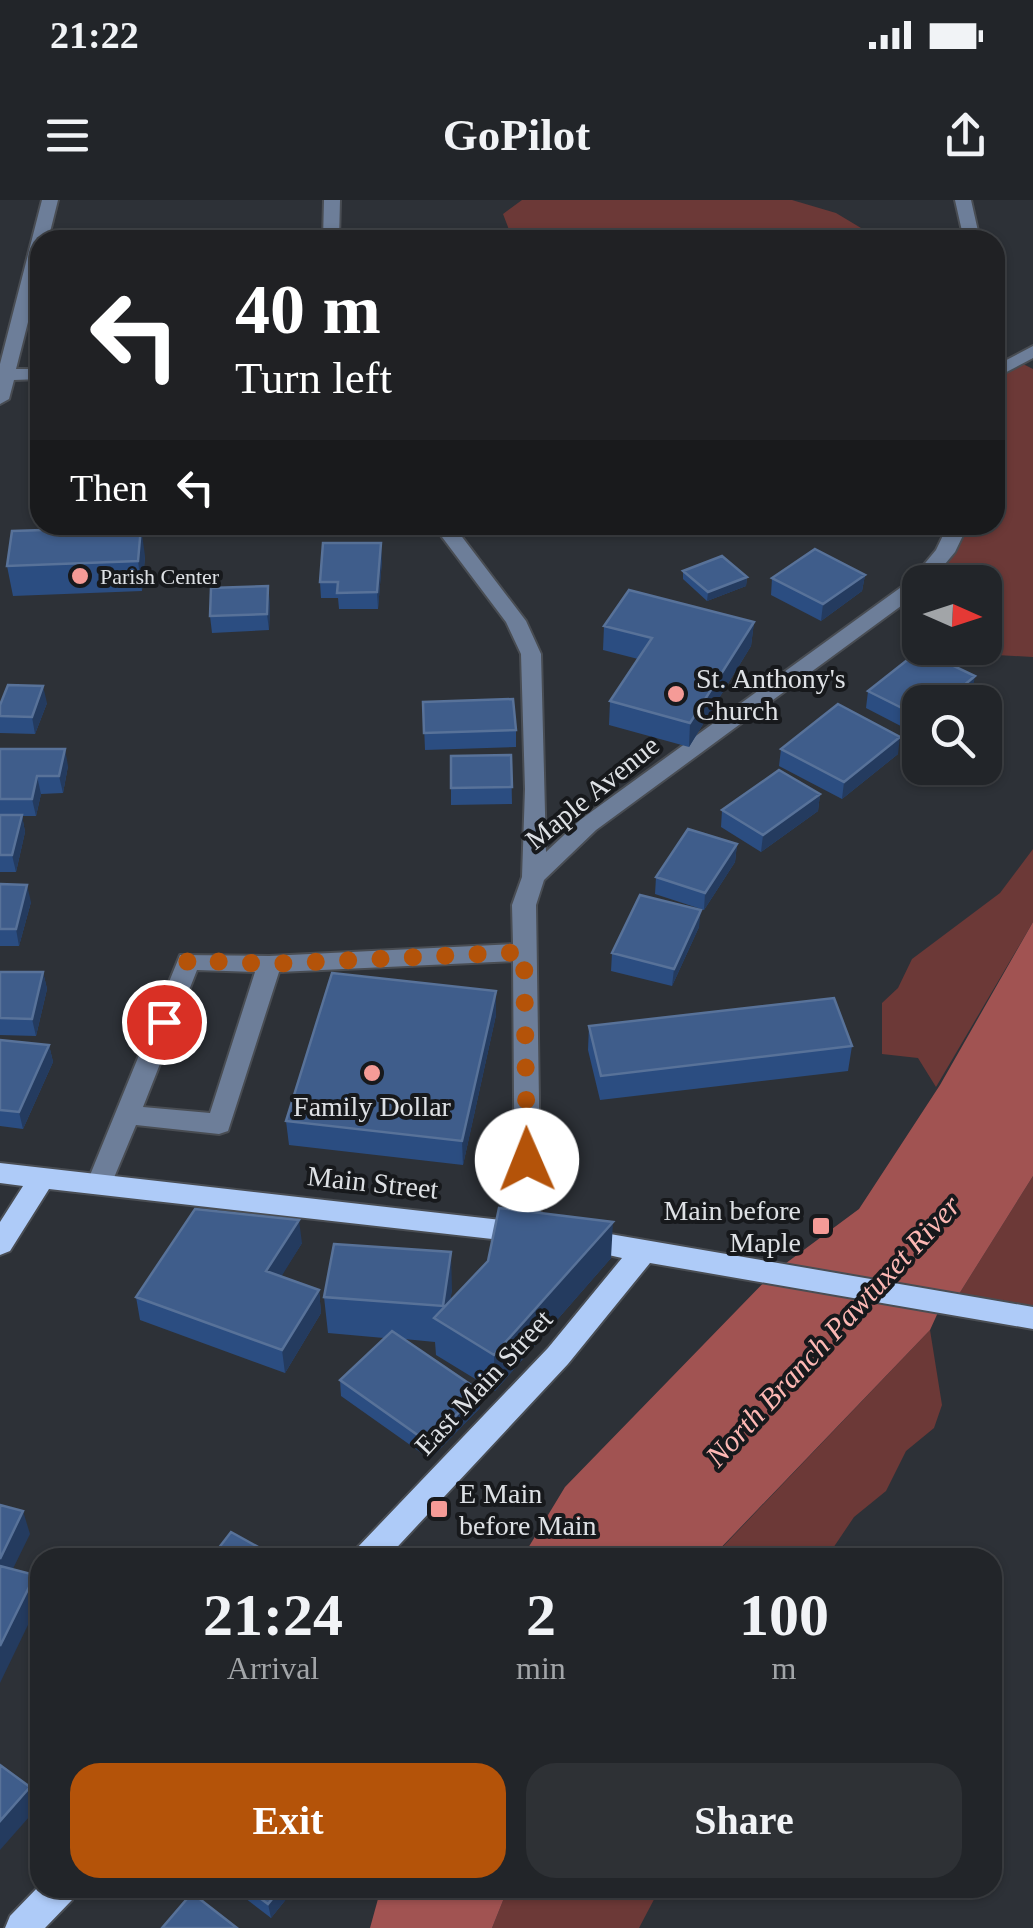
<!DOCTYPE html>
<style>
:root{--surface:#222529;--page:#2e3135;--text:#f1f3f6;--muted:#a2a5a8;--line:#3f4246;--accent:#b45309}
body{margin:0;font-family:Georgia,serif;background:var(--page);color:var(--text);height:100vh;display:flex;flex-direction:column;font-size:38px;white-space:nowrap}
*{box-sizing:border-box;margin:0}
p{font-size:32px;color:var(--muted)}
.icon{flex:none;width:55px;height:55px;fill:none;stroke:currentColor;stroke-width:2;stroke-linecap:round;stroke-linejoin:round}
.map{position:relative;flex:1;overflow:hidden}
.side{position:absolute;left:30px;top:1348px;width:972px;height:350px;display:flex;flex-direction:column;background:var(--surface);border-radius:30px;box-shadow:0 2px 8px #0004,0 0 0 2px var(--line)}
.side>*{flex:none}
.guide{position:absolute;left:30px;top:30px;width:975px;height:305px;border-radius:30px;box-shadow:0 2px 8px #0004,0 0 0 2px var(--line);background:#202124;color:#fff;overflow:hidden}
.needle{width:65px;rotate:93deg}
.buttons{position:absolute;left:902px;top:365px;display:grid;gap:20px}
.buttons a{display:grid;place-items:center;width:100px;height:100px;border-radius:20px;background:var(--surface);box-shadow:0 2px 8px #0004,0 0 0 2px var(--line);font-size:50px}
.pin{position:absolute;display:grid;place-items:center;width:85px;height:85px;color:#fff;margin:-42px;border:5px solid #fff;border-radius:50%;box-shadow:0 2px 10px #0007}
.me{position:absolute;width:110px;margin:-55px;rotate:359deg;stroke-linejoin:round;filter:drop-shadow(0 0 8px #0008)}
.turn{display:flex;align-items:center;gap:35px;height:210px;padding:0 40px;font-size:45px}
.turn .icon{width:130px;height:130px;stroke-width:2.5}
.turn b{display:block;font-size:70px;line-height:85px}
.then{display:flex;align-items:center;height:95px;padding:0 40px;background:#0003;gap:20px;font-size:38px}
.eta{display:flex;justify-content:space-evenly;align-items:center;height:170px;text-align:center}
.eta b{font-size:60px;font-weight:700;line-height:70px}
.button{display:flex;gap:20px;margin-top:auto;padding:20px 40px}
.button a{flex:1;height:115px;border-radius:30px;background:var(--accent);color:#fff;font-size:40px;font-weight:700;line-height:115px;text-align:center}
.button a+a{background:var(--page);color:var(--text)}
.status{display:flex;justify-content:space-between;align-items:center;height:70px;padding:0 50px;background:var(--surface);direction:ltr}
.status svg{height:28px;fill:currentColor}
header{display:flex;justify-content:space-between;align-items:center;height:130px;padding:0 40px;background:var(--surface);font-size:45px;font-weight:700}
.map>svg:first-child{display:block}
</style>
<div class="status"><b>21:22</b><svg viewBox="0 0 49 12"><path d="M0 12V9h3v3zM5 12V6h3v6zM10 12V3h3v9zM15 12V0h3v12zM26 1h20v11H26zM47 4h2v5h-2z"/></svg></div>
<header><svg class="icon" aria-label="menu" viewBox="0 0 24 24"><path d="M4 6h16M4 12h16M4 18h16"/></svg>GoPilot<svg class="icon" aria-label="share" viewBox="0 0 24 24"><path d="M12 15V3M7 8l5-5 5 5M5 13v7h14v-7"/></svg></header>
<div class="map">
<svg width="1033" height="1728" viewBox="0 0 1033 1728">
<rect width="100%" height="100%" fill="#2d3137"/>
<!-- green -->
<path fill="#6c3937" d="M522,0H792L836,13L871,34L902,40H513L503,14Z
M1021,163L1033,169V457L980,454L957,448H985V382H924L955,344L959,325H995V174Z
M1033,649V722L936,887L918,858L882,854V803L898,788L912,759L1000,693Z
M1033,976V1118L954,1102Z
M930,1130L942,1205L934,1228L906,1251L886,1291L854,1317L827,1357L712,1358Z
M508,1688H660L639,1728H492Z"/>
<!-- water -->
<path fill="#a15352" d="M1033,722V976L954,1102L940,1108L930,1130L712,1357L522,1358L565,1287L774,1072L859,1009L940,885Z
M381,1688H508L492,1728H370Z"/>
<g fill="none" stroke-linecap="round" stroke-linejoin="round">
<!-- minor casing -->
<g stroke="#494d53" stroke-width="4">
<path id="minor" d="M42,0H58L48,40H40V75L16,169H40V179L14,180L9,199L0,204V164Z
M324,0H340L339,40H323Z
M955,0H971L980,40H964Z
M1033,146V158L995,178V166Z
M433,325H453L526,421L541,454L546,652L580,620L911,380L936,350L948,325H968L955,352L930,382H920V392L596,630L544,680L536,705L541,1033L537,1040L528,1043L519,1040L515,1033L513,761L279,772L228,931L219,934L136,925L108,992H90L86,985L180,755L269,756L513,744L512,705L522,677L525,589L521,454L506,422ZM197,770L255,772L210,913L143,907Z"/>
</g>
<!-- major casing -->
<g stroke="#494d53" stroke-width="4">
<path id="major" d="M0,963L527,1023L536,1026L540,1033L536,1040L527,1043L49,989L10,1051L0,1055V1022L23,986L0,983Z
M581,1029L1033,1107V1129L650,1063L568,1164L387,1358H352L356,1349L548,1148L622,1058L572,1047L568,1040L572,1033Z
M40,1685L77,1688L72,1700L45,1728H5L10,1716Z"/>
</g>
<!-- minor -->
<use href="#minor" fill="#6d7e99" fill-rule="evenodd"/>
<!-- major -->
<use href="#major" fill="#aecbf8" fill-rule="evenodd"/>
</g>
<!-- wall -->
<path fill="#2b4d81" d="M145,356L142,391L13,396L7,366Z
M382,360L378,409H339L338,398H321L320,382Z
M683,371L747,377L746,386L707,401L683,379Z
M865,375L862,391L821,421L771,395L772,378Z
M270,402L269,430L212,433L210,416Z
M754,422L751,446L689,547L609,525L610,501L638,459L603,450L604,426Z
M868,491L972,493L961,502H920V536L866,508Z
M423,502L516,530V547L425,550Z
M47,503L35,534L0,533V505Z
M0,549L68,566L63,593L41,594L36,616H22L25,632L16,672H0Z
M781,549L898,554L842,599L779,566Z
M511,555L512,604L451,605V556Z
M820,594L818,611L761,652L721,627L722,610Z
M737,644L735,662L704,710L655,694L656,677Z
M0,684L31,702L19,746H0Z
M699,727L672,786L611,771L612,753Z
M0,772H43L47,789L36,836L0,835Z
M496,815L463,965L289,945L286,921Z
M589,826L852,846L848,871L600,900L588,850Z
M0,840L49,845L53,862L23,929L0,926Z
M302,1043L281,1076L319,1090L321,1113L285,1173L140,1120L136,1097Z
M611,1058L495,1191L436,1155L435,1142L404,1139L480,1208L430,1259L341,1196L340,1180L384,1138L328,1133L324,1097L452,1089L450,1101Z
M232,1688H295L271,1718Z"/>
<!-- shaded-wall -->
<path fill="#243b5f" d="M141,327L145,356L142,391L138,361Z
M381,343L382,360L378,409L377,392Z
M865,375L862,391L821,421L823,404Z
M747,377L746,386L707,401L708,392Z
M268,386L270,402L269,430L267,414Z
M754,422L751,446L689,547L690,523Z
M975,476L972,493L961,502H944Z
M43,486L47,503L35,534L32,517Z
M900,537L898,554L842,599L844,582Z
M65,549L68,566L63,593L59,576Z
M37,576L41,594L36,616L32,599Z
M820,594L818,611L761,652L763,635Z
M22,615L25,632L16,672L12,655Z
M737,644L735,662L704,710L705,693Z
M27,685L31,702L19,746L16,729Z
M701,710L699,727L672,786L674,769Z
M43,772L47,789L36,836L32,819Z
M496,791V815L463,965L462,941Z
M49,845L53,862L23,929L19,912Z
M299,1020L302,1043L270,1095L266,1071Z
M613,1022L611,1058L495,1191L494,1155Z
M451,1052L452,1089L447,1126L443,1124V1106Z
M319,1090L321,1113L285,1173L282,1150Z
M480,1191V1208L430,1259L429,1243Z
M23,1311L30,1334L4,1387L0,1374V1359Z
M35,1375L40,1392V1400L0,1483V1446Z
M30,1587L37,1608L0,1650V1621Z
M281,1688H295L271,1718L268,1704Z"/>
<!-- building -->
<path fill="#3f5d8b" stroke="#587299" stroke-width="2.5" d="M141,327L138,361L7,366L12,331Z
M323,343H381L377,392L337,393L338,382H320Z
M815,349L865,375L823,404L772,378Z
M722,356L747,377L708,392L683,371Z
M268,386L267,414L210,416L211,388Z
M629,390L754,422L690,523L610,501L652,438L604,426Z
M920,450L975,476L944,502H920V517L868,491Z
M8,485L43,486L32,517L0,516V505Z
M513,499L516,530L424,533L423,502Z
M838,504L900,537L844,582L781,549Z
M0,549H65L59,576H37L32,599H0Z
M511,555L512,587L451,588V556Z
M779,570L820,594L763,635L722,610Z
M0,615H22L12,655H0Z
M688,629L737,644L705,693L656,677Z
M0,684L27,685L16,729H0Z
M640,695L701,710L674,769L612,753Z
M0,772H43L32,819L0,818Z
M332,773L496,791L462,941L286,921Z
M834,798L852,846L601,876L589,826Z
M0,840L49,845L19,912L0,910Z
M499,1008L613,1022L494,1155L434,1118L488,1061Z
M195,1009L299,1020L266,1071L319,1090L282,1150L136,1097Z
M334,1044L451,1052L443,1106L324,1097Z
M392,1131L480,1191L429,1243L340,1180Z
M0,1305L23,1311L0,1359Z
M231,1332L278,1358H211Z
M0,1366L35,1375L0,1446Z
M0,1565L30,1587L0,1621Z
M246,1688H281L268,1704Z
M192,1693L237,1728H162Z"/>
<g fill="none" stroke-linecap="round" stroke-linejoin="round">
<!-- route -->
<path stroke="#b45309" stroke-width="18" stroke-dasharray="0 32.4" d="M164,822L188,760L269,764L524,752L527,960"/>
</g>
<!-- markers -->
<g fill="#f59b97" stroke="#17191c" stroke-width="4">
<circle cx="80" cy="376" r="10"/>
<circle cx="676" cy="494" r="10"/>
<circle cx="372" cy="873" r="10"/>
<rect x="811" y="1016" width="20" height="20" rx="5"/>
<rect x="429" y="1299" width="20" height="20" rx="5"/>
</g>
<g text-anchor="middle" stroke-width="8" stroke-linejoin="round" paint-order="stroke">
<!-- far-poi labels -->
<g font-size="22" fill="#dee1e5" stroke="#17191c" text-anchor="start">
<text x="100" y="384">Parish Center</text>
</g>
<!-- poi labels -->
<g font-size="28" fill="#dee1e5" stroke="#17191c" text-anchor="start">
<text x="696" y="488">St. Anthony's<tspan x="696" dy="32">Church</tspan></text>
<text x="372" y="916" text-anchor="middle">Family Dollar</text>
<text x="801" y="1020" text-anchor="end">Main before<tspan x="801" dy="32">Maple</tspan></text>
<text x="459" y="1303">E Main<tspan x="459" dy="32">before Main</tspan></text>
</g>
<!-- street labels -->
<g font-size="28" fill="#dee1e5" stroke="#17191c">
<text transform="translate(592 592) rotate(-39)" y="10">Maple Avenue</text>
<text transform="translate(373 982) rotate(6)" y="10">Main Street</text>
<text transform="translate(483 1182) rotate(-47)" y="10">East Main Street</text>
</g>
<!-- water labels -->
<g font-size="30" font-style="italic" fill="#fdb8b4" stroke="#17191c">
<text transform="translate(833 1131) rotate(-47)" y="10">North Branch Pawtuxet River</text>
</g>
</g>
</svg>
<div class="buttons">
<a><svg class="needle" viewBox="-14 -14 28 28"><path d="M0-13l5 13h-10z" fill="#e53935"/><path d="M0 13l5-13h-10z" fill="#a2a5a8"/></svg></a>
<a><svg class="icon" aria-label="search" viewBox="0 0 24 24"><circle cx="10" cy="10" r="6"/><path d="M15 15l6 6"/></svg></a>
</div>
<div class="pin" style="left:164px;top:822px;background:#d93025"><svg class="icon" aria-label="arrive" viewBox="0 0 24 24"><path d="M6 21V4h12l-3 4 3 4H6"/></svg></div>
<svg class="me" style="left:527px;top:960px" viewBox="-20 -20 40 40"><circle r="19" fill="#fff"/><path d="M0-13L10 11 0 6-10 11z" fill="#b45309"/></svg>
<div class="guide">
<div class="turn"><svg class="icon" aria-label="left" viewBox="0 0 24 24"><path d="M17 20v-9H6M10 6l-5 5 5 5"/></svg><div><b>40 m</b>Turn left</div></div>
<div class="then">Then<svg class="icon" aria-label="left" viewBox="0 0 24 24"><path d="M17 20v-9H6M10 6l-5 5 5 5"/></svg></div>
</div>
<section class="side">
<div class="eta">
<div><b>21:24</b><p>Arrival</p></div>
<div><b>2</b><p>min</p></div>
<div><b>100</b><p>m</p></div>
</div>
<div class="button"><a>Exit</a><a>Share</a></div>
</section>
</div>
